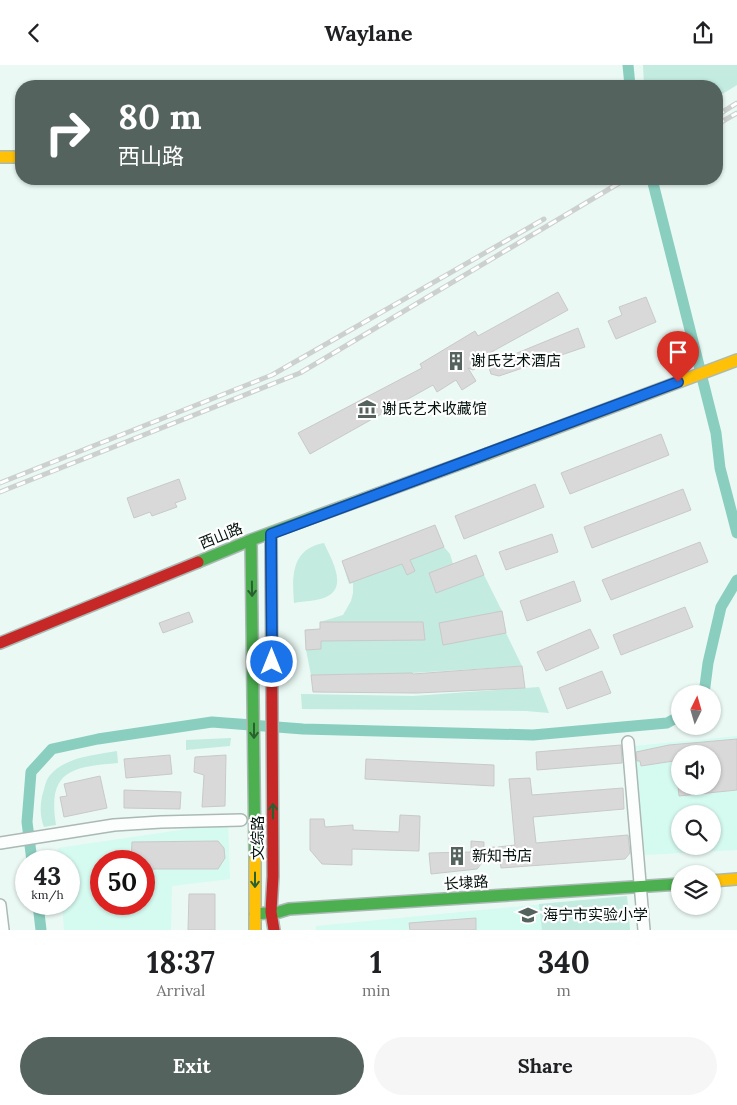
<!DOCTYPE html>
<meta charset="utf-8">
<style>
:root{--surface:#fff;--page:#f6f6f6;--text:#202124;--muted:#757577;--accent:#54635e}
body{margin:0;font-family:Lora,"Noto Sans SC",serif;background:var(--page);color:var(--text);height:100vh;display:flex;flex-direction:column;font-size:19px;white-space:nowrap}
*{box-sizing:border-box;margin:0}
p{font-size:16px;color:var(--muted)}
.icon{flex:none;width:28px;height:28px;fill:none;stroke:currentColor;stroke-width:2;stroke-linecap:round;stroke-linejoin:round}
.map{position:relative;height:865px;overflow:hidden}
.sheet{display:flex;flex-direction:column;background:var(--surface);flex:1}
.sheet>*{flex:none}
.banner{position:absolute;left:15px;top:15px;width:708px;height:105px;border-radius:20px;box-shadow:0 1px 4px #0004;background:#54635e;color:#fff;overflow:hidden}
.needle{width:32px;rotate:5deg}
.buttons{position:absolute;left:671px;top:620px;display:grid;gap:10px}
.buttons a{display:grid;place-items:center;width:50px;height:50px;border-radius:50%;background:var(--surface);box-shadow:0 1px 4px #0004;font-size:25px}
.speed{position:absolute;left:15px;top:785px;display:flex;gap:10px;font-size:25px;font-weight:700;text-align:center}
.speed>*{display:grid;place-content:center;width:65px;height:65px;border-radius:50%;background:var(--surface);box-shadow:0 1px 4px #0004;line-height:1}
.speed small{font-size:12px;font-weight:400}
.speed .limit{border:8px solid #d22;background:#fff;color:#111}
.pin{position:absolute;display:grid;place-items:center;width:42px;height:42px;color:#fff;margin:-51px -21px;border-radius:50% 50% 50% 0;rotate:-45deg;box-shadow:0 0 5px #0007}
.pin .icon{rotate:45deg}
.me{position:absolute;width:55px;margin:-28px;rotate:0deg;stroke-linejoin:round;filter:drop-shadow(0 0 4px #0008)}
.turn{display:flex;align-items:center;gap:18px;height:105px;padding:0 20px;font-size:22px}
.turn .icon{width:65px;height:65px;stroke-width:2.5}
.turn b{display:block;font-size:35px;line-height:42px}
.eta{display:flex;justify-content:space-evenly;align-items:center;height:85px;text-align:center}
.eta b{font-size:30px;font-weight:800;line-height:35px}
.cta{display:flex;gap:10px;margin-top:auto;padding:10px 20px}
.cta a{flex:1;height:58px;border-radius:30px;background:var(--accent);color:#fff;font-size:20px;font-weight:800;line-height:58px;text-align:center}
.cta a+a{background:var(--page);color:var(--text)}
header{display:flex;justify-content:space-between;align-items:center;height:65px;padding:0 20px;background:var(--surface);font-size:22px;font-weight:800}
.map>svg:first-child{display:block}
</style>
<header><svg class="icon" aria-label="back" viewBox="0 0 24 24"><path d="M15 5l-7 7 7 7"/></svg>Waylane<svg class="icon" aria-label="share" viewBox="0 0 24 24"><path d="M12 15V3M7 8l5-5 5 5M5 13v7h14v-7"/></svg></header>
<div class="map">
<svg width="737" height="865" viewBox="0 0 737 865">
<rect width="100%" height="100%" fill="#eaf9f4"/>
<!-- built -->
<path fill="#d5faf0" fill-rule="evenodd" d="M737,671V785L645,790L634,681ZM680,689H712V721H680ZM680,749H712V781H680Z
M228,758L230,814L172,821L171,865H64L62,839H69V796H59L58,783ZM101,796H144V839H101Z
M627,831L630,865H316V861Z"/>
<!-- green -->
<path fill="#c3ebe0" d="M643,0H737V20L716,33V21H644Z
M435,460L444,482L450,489L453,499L476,490L484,510L502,546L506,568L522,601L412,608L311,610L306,585L321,584L320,557L343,550L351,536L353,528V518L349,519L342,496Z
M324,478C330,492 348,520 328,531C319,536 304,536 294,538C292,511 291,484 324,478Z
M539,622L549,648L526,646L302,644L301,629L413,631Z
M231,673L230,681L186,685V675Z
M117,686L118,698C72,702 47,705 56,760L44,762C40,752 40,742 42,731C44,726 45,718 48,713C62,692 95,690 117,686Z
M627,831L630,865H542L539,839Z"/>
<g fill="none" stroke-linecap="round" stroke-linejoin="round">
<!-- canal -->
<path stroke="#8acebf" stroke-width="11" d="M628,0L630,21
M652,114L716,368L720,403L737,468
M704,629L708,598L721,542L737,515
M32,796L27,757L31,707L52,684L98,674L212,657L303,664L533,670L667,658L680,651
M38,839L41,865"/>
</g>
<!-- building -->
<path fill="#dad9d9" stroke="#c9c9c9" d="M558,227L568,245L486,290L489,295L473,305L468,303L476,316L462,325L456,315L437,327L433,320L310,389L298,368L422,303L420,299L475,266L478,271Z
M646,232L656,257L616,274L608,256L622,250L619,242Z
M578,263L585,282L499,311L491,309L488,300Z
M661,369L669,390L570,429L561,408Z
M179,414L186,434L175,438L177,442L152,451L150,447L134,453L127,433Z
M535,419L544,442L464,474L455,451Z
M683,424L691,445L592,483L584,462Z
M435,460L444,482L410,495L415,506L407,510L402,499L350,518L342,496Z
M552,469L558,487L506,505L499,487Z
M700,477L708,497L611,535L602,515Z
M476,490L484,510L436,528L429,508Z
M574,516L581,536L527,556L520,536Z
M685,542L693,562L621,590L613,570Z
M502,546L506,568L443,580L439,558Z
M189,547L193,557L163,568L159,558Z
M320,557H423L425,575L321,576V584L306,585L305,565L320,564Z
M590,564L599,583L546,606L537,587Z
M522,601L525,623L417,628L313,627L311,610L412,608L413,609Z
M602,606L611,628L567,644L559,623Z
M737,674V725L679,731L678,721H712V689H680V695L641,701L640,696H637L636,687L669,680Z
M621,680L622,698L537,705L536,687Z
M170,690L172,709L126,713L124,694Z
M226,690L225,741L202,742L204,710L194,707L195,692Z
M366,694L494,700V721L365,714Z
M100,711L107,743L64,752L60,732L67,731L64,719Z
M530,713L532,730L623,723L624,744L533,752L536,778L628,770L630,788L625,794L501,803L498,782L515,780L509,714Z
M124,725L181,727L180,744L124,743Z
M400,750L420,751L419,786L352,784V800L322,799L310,785V754H324L325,762L353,760V765L399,767Z
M218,776L224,783L225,793L218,804H144V796H131L132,777Z
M471,776L484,777V783L495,782L477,804L431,809L429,788L471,787Z
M189,829H215V865H188Z
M476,853V865H410L409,858Z"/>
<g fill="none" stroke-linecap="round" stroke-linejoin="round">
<!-- street casing -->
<g stroke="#aab9b4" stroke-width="14">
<path id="street" d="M628,677L644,865
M0,778L114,760L161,757L241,755
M0,840L3,865"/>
</g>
<!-- fast casing -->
<g stroke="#aab9b4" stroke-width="14">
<path id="fast" d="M251,475L255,794
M198,497L251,475L487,389
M255,849L279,847L289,844L680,819"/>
</g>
<!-- slow casing -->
<g stroke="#aab9b4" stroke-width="14">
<path id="slow" d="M0,92H21
M487,389L737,295
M255,794V865
M712,816L737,814"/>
</g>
<!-- jam casing -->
<g stroke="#aab9b4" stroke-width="14">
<path id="jam" d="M271,469L273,811L271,847L274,865
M0,578L198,497"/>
</g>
<!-- street -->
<use href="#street" stroke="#fcfefd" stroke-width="11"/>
<!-- fast -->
<use href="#fast" stroke="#4caf50" stroke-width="11"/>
<!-- slow -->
<use href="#slow" stroke="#ffc107" stroke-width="11"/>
<!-- jam -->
<use href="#jam" stroke="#c62828" stroke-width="11"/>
<!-- rail casing -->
<g stroke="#ccd1cf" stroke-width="5">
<path id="rail" d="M716,51L737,38
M716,60L737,48
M0,418L272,310L544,154
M0,427L300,308L626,114"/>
</g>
<!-- rail -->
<use href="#rail" stroke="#fff" stroke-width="3" stroke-dasharray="9" stroke-linecap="butt"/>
</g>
<!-- one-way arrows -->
<defs><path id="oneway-shaft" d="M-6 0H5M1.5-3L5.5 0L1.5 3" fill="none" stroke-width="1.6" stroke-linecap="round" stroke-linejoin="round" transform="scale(1.25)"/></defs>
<g stroke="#28602f">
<use href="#oneway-shaft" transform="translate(252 524) rotate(89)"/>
<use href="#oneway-shaft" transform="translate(254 666) rotate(90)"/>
<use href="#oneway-shaft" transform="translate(273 746) rotate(-90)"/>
<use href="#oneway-shaft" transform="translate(255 815) rotate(90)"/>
</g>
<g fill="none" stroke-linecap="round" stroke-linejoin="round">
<!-- route casing -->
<g stroke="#114b97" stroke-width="12">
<path id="route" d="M272,597L271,469L678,317"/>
</g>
<!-- route -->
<use href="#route" stroke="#1a73e8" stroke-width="9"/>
</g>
<!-- icons -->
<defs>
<g id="building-bare" transform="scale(1.5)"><path d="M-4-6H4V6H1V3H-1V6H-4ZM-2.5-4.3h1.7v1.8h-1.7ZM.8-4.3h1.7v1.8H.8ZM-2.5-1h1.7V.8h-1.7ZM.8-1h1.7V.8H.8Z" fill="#54635e" stroke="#fff" stroke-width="2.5" paint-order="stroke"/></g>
<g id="museum-bare" transform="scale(1.5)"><path d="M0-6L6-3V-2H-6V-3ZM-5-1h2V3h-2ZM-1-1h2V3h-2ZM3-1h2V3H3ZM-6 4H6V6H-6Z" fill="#54635e" stroke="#fff" stroke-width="2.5" paint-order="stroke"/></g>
<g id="school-bare" transform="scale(1.5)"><path d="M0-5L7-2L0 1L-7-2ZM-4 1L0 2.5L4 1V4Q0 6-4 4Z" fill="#54635e" stroke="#fff" stroke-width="2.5" paint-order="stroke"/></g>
</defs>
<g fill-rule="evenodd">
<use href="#building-bare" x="456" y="296"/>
<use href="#museum-bare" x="367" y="344"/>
<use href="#building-bare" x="457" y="791"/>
<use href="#school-bare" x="528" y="850"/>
</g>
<g text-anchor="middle" stroke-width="4.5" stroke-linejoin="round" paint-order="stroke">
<!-- poi labels -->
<g font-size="15" fill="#03120e" stroke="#fff" text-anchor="start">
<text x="471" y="301">谢氏艺术酒店</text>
<text x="382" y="349">谢氏艺术收藏馆</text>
<text x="472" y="796">新知书店</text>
<text x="543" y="855">海宁市实验小学</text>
</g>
<!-- street labels -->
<g font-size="15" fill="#03120e" stroke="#fff">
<text transform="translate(221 471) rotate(-22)" y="5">西山路</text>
<text transform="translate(258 773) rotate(-90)" y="5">文综路</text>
<text transform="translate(466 818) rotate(-4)" y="5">长埭路</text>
</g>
</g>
</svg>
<div class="buttons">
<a><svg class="needle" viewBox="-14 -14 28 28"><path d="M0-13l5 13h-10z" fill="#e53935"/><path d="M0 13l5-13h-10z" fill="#757577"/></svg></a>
<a><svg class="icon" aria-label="sound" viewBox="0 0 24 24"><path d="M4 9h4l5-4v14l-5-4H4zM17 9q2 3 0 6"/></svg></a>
<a><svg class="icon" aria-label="search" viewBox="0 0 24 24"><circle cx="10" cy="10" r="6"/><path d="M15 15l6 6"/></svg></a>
<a><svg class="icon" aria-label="layers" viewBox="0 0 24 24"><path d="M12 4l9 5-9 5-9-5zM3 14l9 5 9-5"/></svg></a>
</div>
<div class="speed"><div>43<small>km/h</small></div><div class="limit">50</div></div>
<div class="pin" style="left:678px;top:317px;background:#d93025"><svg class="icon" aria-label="arrive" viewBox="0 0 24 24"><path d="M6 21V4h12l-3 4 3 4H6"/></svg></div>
<svg class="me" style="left:272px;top:597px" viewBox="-20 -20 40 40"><circle r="17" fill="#1a73e8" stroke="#fff" stroke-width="3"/><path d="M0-11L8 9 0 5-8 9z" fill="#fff"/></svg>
<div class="banner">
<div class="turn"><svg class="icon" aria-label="right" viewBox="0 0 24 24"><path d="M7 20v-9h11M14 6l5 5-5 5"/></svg><div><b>80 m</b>西山路</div></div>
</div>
</div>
<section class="sheet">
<div class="eta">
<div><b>18:37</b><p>Arrival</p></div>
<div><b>1</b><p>min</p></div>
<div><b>340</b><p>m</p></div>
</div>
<div class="cta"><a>Exit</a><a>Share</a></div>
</section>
